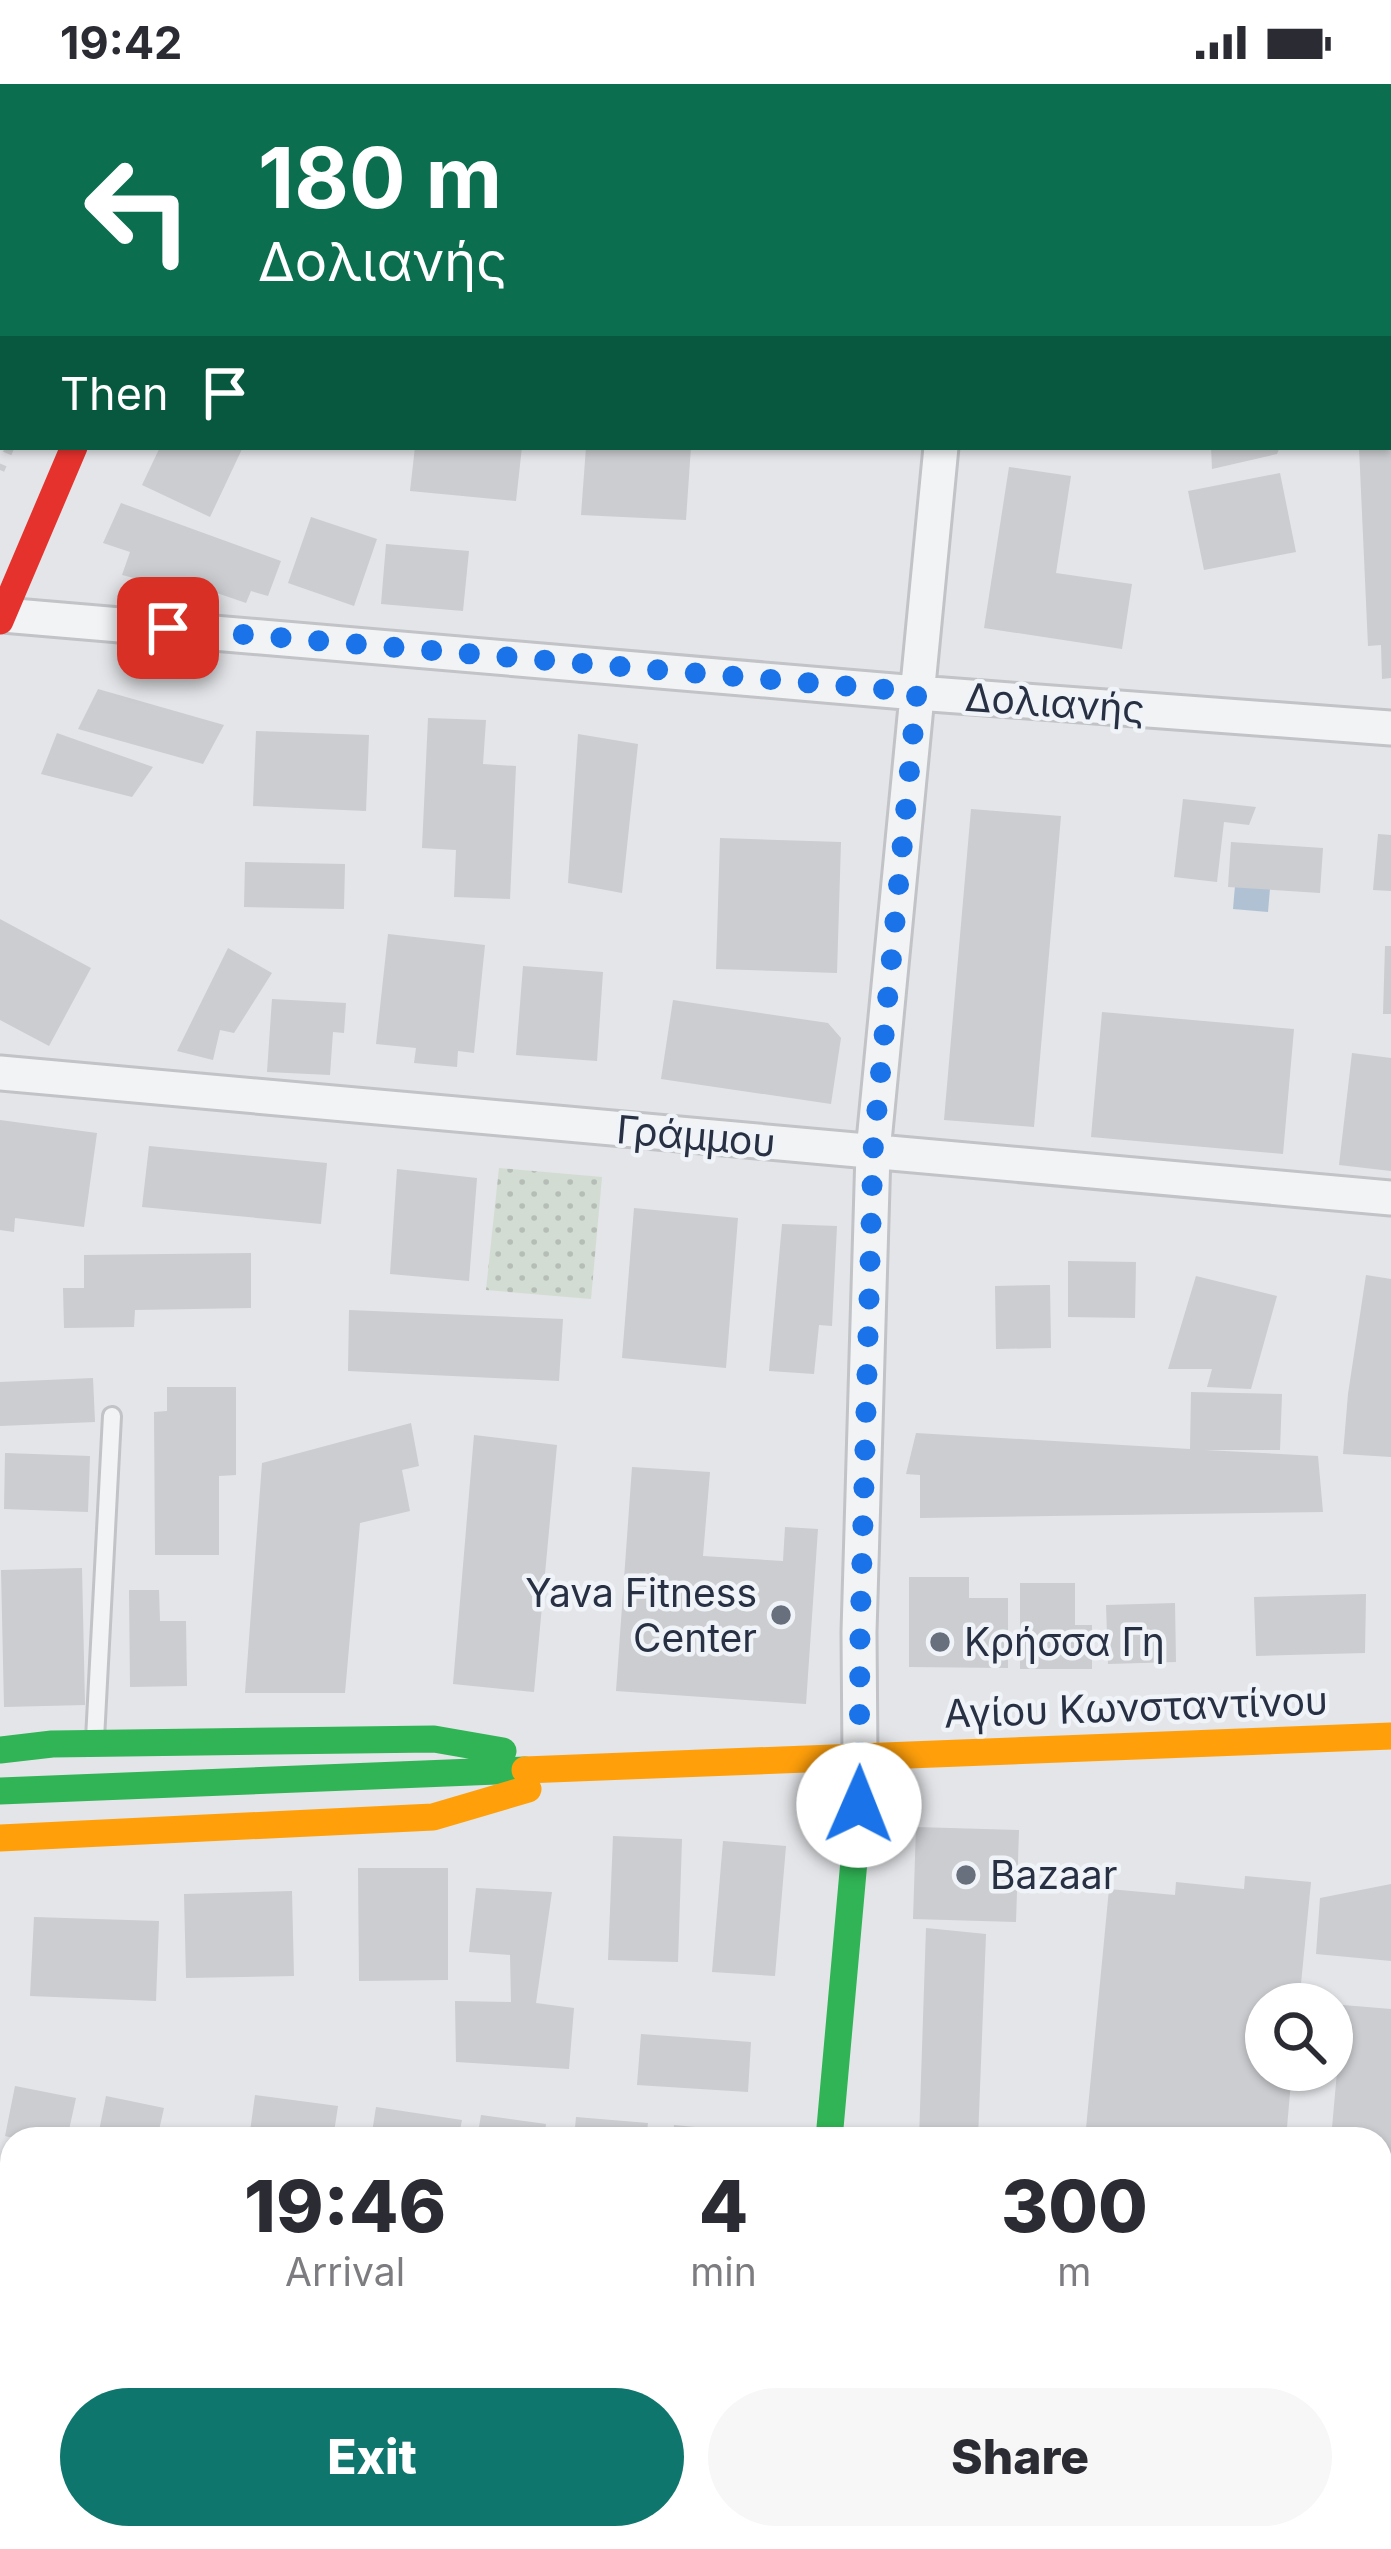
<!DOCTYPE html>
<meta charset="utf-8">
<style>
:root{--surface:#fff;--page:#f7f7f7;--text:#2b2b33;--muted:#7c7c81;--accent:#0f766e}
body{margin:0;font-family:Inter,sans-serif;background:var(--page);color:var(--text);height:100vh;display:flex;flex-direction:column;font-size:45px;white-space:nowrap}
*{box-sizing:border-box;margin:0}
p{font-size:39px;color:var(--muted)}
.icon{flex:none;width:66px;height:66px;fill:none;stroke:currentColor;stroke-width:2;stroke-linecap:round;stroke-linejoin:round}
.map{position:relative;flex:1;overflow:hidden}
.details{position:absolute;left:0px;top:2043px;width:1392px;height:423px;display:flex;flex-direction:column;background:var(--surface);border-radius:36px 36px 0 0;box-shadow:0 3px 9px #0004}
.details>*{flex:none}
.hud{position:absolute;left:0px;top:0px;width:1392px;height:366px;box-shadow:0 3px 9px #0004;background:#0b6e4f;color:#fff;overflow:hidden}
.buttons{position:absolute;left:1245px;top:1899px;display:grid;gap:24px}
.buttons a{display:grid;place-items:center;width:108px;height:108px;border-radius:50%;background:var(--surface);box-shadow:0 3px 9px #0004;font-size:60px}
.pin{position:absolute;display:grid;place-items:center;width:102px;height:102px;color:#fff;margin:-51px;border-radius:24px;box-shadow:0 6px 18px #0006}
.me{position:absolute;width:132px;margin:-66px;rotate:1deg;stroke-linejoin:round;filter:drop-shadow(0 0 9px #0008)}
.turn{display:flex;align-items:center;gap:42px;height:252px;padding:0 60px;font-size:54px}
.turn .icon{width:156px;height:156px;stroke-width:2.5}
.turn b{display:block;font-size:84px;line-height:102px}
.then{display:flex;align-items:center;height:114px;padding:0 60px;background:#0003;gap:24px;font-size:45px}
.eta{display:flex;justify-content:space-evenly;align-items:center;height:204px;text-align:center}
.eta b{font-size:72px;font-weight:800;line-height:84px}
.button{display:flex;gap:24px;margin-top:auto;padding:24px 60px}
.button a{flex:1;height:138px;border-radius:72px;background:var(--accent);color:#fff;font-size:48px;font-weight:800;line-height:138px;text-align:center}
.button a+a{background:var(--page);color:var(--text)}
.status{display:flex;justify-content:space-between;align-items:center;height:84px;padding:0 60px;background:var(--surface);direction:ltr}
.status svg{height:33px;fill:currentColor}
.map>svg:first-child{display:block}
</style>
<div class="status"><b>19:42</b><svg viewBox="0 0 49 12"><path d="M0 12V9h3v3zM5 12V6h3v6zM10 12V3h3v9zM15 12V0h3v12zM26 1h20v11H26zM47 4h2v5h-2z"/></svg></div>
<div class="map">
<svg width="1391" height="2465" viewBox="0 0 1391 2465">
<defs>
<pattern id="park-dots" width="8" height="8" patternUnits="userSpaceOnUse" patternTransform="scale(3)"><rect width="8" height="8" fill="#d3dcd3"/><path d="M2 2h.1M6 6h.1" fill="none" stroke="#b5bdb6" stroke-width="1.8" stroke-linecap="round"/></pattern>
</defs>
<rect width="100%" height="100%" fill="#e3e5e8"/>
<!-- park -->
<path fill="url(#park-dots)" d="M499,1084L602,1093L591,1215L486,1206Z"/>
<!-- water -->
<path fill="#b0c1d4" d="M1237,778L1272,781L1268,828L1233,825Z"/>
<!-- building -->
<path fill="#cbcdd0" d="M160,363H243L210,433L142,401Z
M415,363H522L516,417L410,407Z
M586,363H691L686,436L581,431Z
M1211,363H1280L1277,370L1212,385Z
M1359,363H1391V594L1382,595L1381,561L1368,562Z
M1009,383L1071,392L1056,489L1132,500L1122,565L984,544Z
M1280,389L1296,468L1204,486L1188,407Z
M121,419L281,477L268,512L251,507L246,519L211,507L204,512L122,491L130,468L103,459Z
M311,433L377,455L354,522L288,499Z
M386,460L469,467L463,527L381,520Z
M98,605L224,641L203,680L78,645Z
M428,634L486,636L483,680L516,682L510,815L454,813L456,766L422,764Z
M256,647L369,651L366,727L253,722Z
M57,649L153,683L132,713L41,690Z
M578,650L638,660L622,809L568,799Z
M1183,715L1256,723L1249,741L1224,738L1217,798L1174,793Z
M971,725L1061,732L1034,1043L944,1036Z
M1378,750L1391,751V807L1373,806Z
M720,754L841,758L837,889L716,885Z
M1231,758L1323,764L1320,809L1228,803Z
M245,778L345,780L344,825L244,823Z
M0,835L91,884L49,962L0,936Z
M388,850L485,861L474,969L458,967L457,983L414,979L416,964L376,960Z
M1385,862H1391V930H1383Z
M228,864L272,889L234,949L220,946L213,976L177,967Z
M523,882L603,888L597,977L516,971Z
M272,915L346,919L344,949L333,948L330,991L267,988Z
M673,916L828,939L841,954L831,1020L661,995Z
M1102,928L1294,945L1283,1070L1091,1053Z
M1352,969L1391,974V1087L1339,1081Z
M0,1036L97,1049L84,1143L15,1134L14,1148L0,1146Z
M149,1062L327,1079L321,1140L142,1123Z
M397,1085L477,1094L469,1197L390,1190Z
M634,1124L738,1134L726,1284L622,1274Z
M782,1140L837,1142L832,1242L819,1241L814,1290L769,1287Z
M251,1169V1224L135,1226L134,1243L64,1244L63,1204H84V1171Z
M1068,1177L1136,1178L1135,1234L1068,1233Z
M1366,1191L1391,1195V1373L1343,1370L1348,1310Z
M1196,1192L1277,1212L1251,1305L1207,1303L1212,1285H1168Z
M1050,1201L1051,1264L996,1265L995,1202Z
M349,1226L563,1235L559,1297L348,1287Z
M93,1294L95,1338L0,1342V1298Z
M167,1303H236V1391L219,1392V1471H155L154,1328L167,1327Z
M1191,1308L1282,1310L1280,1366H1205L1318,1372L1323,1428L920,1434V1391L906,1390L916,1349L1190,1365Z
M411,1339L419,1382L402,1386L410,1427L360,1439L345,1609H245L262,1379Z
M474,1351L557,1361L534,1608L453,1600Z
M5,1369L90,1372L88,1428L4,1425Z
M632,1383L710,1388L703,1472L783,1477L785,1443L818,1445L806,1620L616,1607Z
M82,1484L85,1621L4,1623L1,1486Z
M909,1493H969V1514H1008V1584L909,1583Z
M1020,1499H1075V1541H1092V1585H1020Z
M129,1506H159L160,1537H186L187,1602L130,1603Z
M1366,1510L1365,1569L1256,1572L1254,1513Z
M1175,1519L1176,1578L1108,1580L1106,1521Z
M916,1743L1019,1746L1016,1838L913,1835Z
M613,1752L682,1755L678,1878L608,1876Z
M723,1757L786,1762L775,1892L712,1888Z
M358,1784H448V1896L359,1897Z
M1245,1792L1311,1798L1299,1920H1266V1986H1292L1286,2055H1085L1109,1805L1175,1811L1176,1798L1244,1805Z
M1391,1800V1877L1316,1870L1320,1814Z
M476,1804L552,1808L536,1919L574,1924L569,1985L456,1978L455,1917L511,1918L510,1871L469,1868Z
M292,1807L294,1892L186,1894L184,1810Z
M34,1833L159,1837L156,1917L30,1912Z
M926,1844L986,1850L978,2055H919Z
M1343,1921L1391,1925V2135L1380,2134V2055H1331Z
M641,1950L751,1958L748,2008L637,2001Z
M15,2002L76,2014L69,2046L98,2052L106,2012L164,2024L157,2055H17L5,2052Z
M255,2011L338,2022L333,2055H249Z
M376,2023L462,2036L458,2055H371Z
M481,2031L546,2040L544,2055H477Z
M576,2033L648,2039L646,2055H574Z
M674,2041L759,2049L758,2055H673Z
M1380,2294L1391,2295V2383L1380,2382Z
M0,2430L12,2431V2454H87L86,2465H0Z
M204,2454H253L256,2465H185L205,2458Z
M399,2454H506L505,2465H398Z
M601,2454H700L699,2465H600Z
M901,2454H963L962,2465L901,2461Z
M1085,2454H1173L1171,2465H1083Z
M1330,2454H1371V2465H1330Z"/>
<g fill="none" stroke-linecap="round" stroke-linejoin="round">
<!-- lane casing -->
<g stroke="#c1c3c6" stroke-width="22">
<path id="lane" d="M95,1655L112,1332"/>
</g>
<!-- street casing -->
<g stroke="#c1c3c6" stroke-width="39">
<path id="street" d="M975,3V0
M3,531L917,609L1391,644
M0,989L1391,1114
M860,1674L859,1548L873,1068L941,363
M1380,2196L1391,2197"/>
</g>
<!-- lane -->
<use href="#lane" stroke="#f2f3f5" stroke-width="16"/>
<!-- street -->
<use href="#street" stroke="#f2f3f5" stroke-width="33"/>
<!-- fast -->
<path stroke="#30b455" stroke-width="27" d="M225,3L226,0
M0,1666L52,1660L434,1655L503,1667
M0,1707L525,1686
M829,2055L859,1721L860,1674
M790,2465L791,2454"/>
<!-- slow -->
<path stroke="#ff9f0a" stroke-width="27" d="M525,1686L1391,1652
M0,1754L433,1733L528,1705"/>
<!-- jam -->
<path stroke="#e5322d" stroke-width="27" d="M70,3L71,0
M0,178L3,171
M0,537L74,363"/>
<!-- rail -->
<path stroke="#cbcdd0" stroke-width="9" stroke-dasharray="6 12" stroke-linecap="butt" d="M137,3L139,0
M161,3L162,0
M0,329L3,322
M0,386L10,363"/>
</g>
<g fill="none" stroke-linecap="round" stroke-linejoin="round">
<!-- route -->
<path stroke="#1a73e8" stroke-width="21" stroke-dasharray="0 37.8" d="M168,544L917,608L873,1067L860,1548L859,1721"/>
</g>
<!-- markers -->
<g fill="#69707d" stroke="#f0f3f7" stroke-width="4.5">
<circle cx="781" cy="1531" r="12"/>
<circle cx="940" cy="1558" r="12"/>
<circle cx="966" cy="1791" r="12"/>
</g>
<g text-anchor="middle" stroke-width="9" stroke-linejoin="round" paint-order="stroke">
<!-- street labels -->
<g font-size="39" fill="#283143" stroke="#f0f3f7">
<text transform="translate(1055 619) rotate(4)" y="14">Δολιανής</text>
<text transform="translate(696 1052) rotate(5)" y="14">Γράμμου</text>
<text transform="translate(1136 1623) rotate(-2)" y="14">Αγίου Κωνσταντίνου</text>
</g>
<!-- poi labels -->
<g font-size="39" fill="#283143" stroke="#f0f3f7" text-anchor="start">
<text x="757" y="1523" text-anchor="end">Yava Fitness<tspan x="757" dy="45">Center</tspan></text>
<text x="964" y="1572">Κρήσσα Γη</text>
<text x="990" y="1805">Bazaar</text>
</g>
</g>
</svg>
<div class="buttons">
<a><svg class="icon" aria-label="search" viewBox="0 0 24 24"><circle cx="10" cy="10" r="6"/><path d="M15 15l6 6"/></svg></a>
</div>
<div class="pin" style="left:168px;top:544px;background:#d93025"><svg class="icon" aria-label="arrive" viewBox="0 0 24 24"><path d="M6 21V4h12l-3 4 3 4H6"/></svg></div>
<svg class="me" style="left:859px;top:1721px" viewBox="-20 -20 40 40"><circle r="19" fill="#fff"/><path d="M0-13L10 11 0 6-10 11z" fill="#1a73e8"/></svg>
<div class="hud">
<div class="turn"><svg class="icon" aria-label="left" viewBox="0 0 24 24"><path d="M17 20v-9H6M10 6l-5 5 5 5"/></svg><div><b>180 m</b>Δολιανής</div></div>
<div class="then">Then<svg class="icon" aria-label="arrive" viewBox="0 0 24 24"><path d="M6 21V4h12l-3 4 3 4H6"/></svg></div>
</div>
<section class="details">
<div class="eta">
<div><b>19:46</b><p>Arrival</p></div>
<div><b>4</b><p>min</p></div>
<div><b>300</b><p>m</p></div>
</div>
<div class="button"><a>Exit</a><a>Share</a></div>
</section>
</div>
